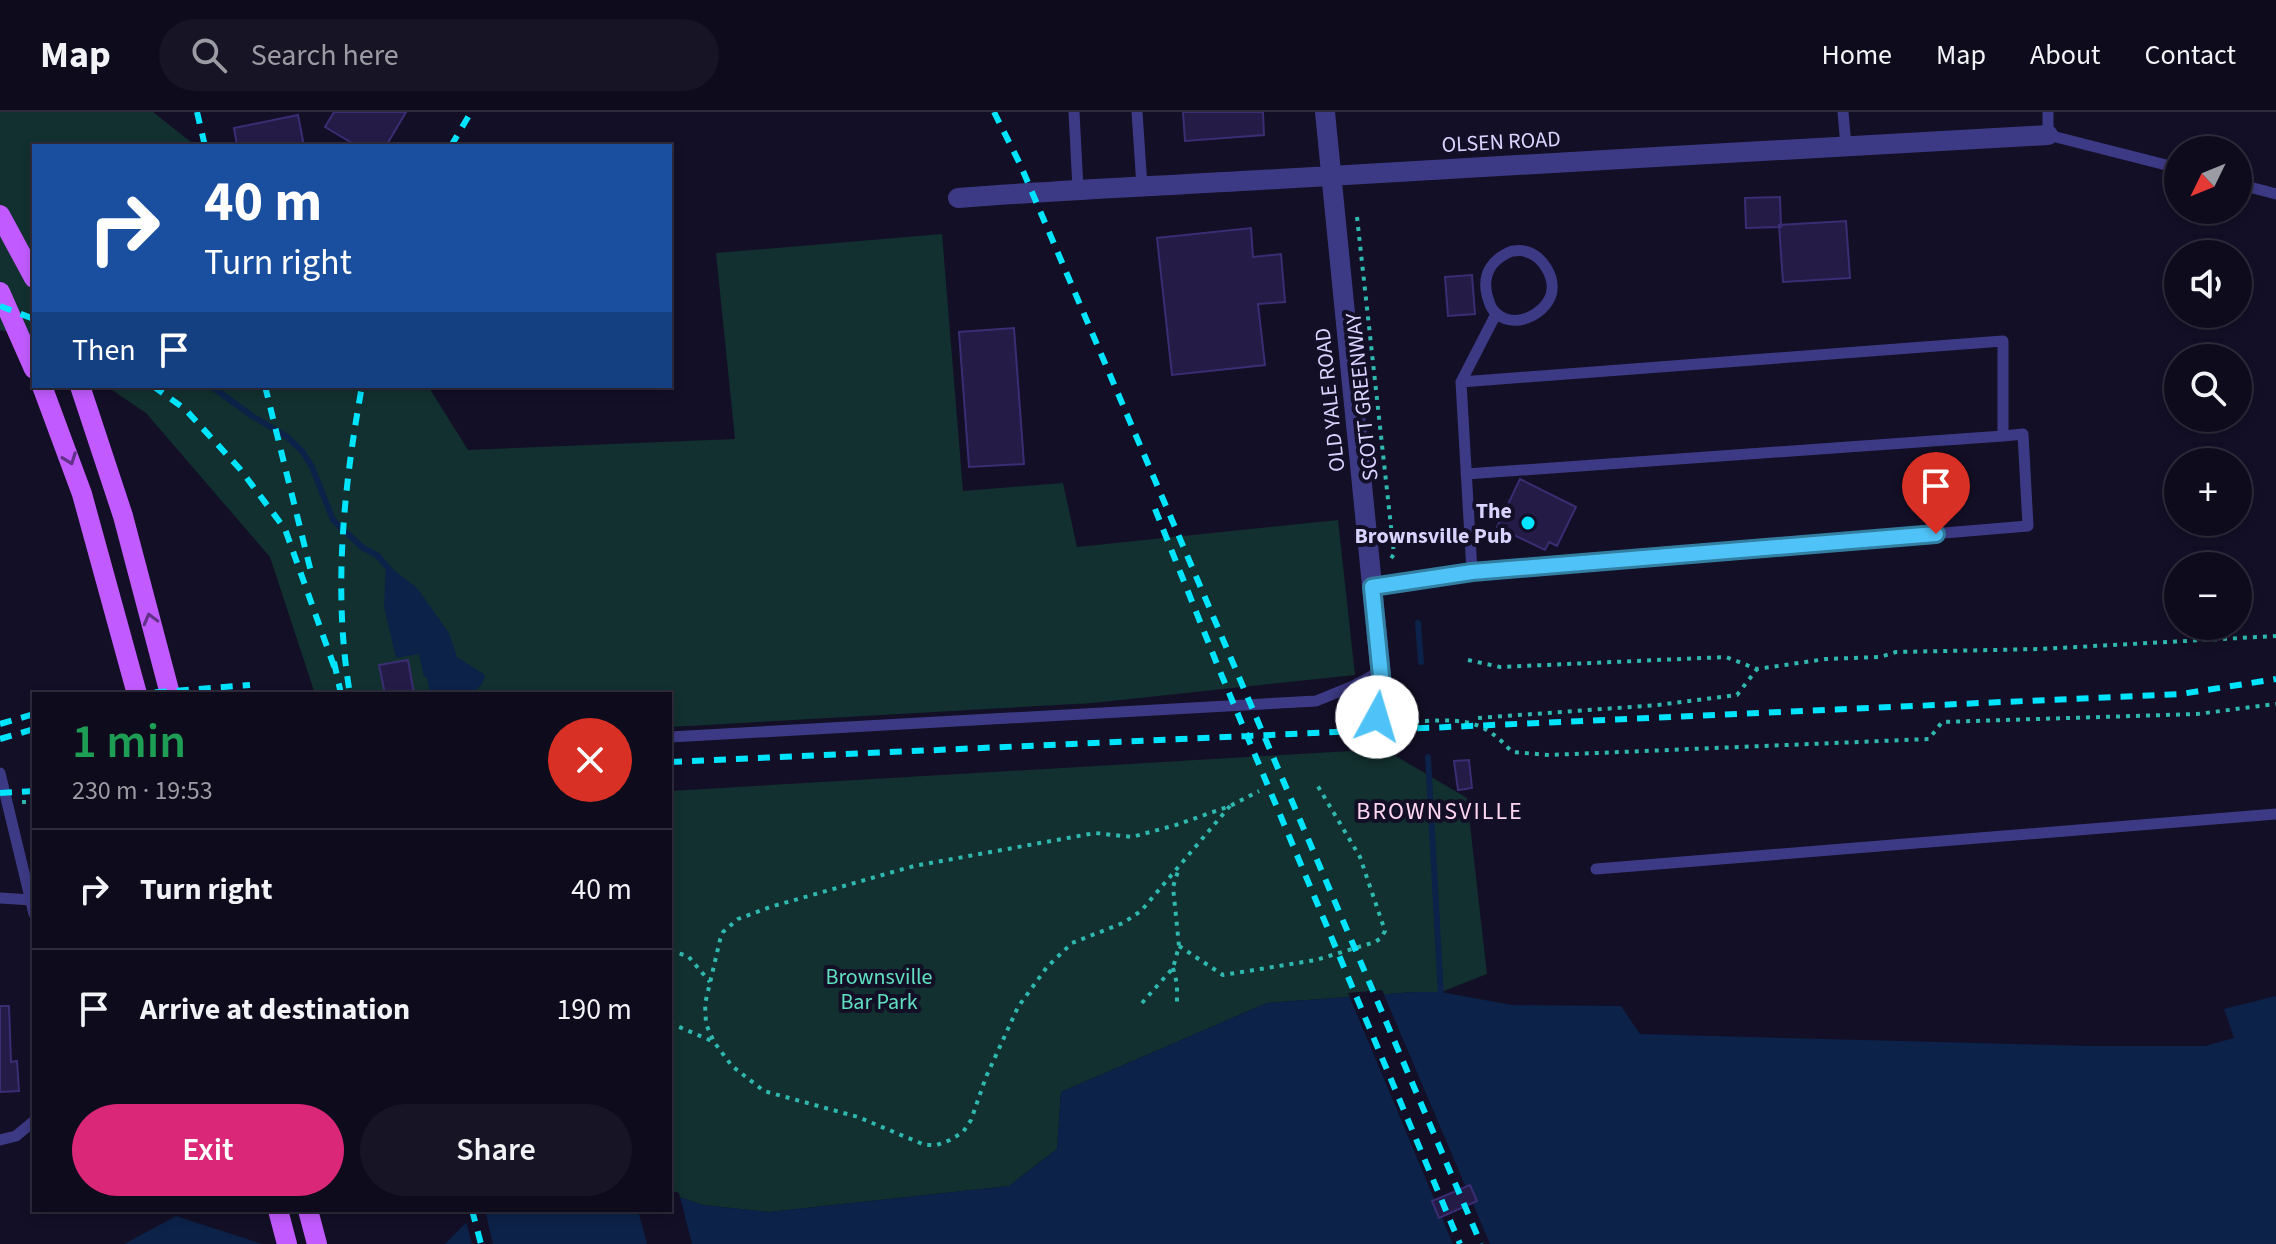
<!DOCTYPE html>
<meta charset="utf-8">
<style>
:root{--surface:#0e0b1c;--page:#171425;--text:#f1f3f6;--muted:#9b9ba3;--line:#2e2b3b;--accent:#db2777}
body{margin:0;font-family:"Source Sans 3",sans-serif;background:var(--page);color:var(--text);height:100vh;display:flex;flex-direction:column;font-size:30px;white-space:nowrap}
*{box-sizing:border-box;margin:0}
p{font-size:26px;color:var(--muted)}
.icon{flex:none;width:44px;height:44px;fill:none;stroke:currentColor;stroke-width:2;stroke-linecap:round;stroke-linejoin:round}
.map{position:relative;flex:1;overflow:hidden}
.sheet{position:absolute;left:32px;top:580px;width:640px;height:520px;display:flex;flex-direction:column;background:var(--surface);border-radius:0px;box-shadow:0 4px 12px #0003,0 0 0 2px var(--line)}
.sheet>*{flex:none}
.top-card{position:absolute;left:32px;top:32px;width:640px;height:244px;border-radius:0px;box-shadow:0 4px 12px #0003,0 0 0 2px var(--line);background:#1a4fa0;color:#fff;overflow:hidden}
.needle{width:52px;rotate:227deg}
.fabs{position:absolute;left:2164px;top:24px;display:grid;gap:16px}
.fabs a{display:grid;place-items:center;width:88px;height:88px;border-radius:50%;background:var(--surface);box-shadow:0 4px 12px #0003,0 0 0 2px var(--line);font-size:40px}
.pin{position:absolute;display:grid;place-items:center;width:68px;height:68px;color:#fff;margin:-82px -34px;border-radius:50% 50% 50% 0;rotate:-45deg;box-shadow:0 0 8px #0007}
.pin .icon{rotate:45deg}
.me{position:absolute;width:88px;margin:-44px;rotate:6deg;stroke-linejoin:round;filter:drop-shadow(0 0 6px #0008)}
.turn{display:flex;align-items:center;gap:28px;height:168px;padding:0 40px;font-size:36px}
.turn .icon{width:104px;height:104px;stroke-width:2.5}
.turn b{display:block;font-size:56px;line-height:68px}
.then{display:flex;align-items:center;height:76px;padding:0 40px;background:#0003;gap:16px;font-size:30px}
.round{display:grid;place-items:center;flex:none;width:84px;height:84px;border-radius:42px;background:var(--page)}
.headline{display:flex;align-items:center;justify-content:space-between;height:136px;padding:0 40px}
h1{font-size:48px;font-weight:600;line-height:60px;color:#1e9e55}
.cta{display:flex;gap:16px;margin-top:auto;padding:16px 40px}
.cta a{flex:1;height:92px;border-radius:48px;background:var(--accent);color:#fff;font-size:32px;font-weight:600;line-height:92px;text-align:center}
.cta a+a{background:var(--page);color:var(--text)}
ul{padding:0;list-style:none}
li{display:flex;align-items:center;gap:24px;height:120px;padding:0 40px;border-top:2px solid var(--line)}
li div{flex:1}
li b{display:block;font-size:30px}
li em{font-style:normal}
header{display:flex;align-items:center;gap:48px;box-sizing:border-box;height:112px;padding:0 40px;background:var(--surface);border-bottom:2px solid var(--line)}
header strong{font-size:38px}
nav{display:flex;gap:44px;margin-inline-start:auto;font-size:28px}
.search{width:560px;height:72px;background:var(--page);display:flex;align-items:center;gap:20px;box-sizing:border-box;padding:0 28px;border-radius:44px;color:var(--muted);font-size:30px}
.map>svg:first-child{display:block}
</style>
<header>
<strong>Map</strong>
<div class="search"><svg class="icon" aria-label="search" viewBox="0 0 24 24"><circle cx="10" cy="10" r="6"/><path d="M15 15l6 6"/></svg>Search here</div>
<nav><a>Home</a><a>Map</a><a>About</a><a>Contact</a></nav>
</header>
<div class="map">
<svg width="2276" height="1132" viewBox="0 0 2276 1132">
<rect width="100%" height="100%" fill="#130f26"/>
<!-- green -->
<path fill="#12302f" d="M0,0H153L196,34H34V227L0,218Z
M942,122L963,379L1063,371L1077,435L1338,408L1355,563L1093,591L670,615V582H315L270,445L146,301L106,274H428L468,338L735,327L716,141Z
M1384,637L1467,686L1487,862L1441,880H1415L1267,891L1061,980L1057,1037L1009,1074L769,1100L703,1093L670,1082V679Z"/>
<!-- water -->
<path fill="#0c2248" d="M386,452L417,476L449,521L457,545L485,563C480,589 450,582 430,582L427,565H424L419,542L396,546L384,495Z
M1415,880H1441L1512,893L1621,894L1640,922L2093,934H2205L2234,926L2224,897L2276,884V1132H445L479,1098H670V1082L703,1093L769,1100L1009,1074L1057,1037L1061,980L1267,891Z
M176,1104L262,1132H124Z"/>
<!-- pier -->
<path fill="#130f26" d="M1382,878L1490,1132H1453L1348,881Z
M670,1078L679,1081L692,1132H647L638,1098H670Z
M474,1098H485L493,1132H472L465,1106Z"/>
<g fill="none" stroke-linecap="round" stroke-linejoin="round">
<!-- stream -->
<path stroke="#0c2248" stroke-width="6" d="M211,274L252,304L286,324L302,339L312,355L333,408L363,436L377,443L390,458
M1418,511L1421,550
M1428,645L1441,885"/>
</g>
<!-- building -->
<path fill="#241b47" stroke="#3b2d73" stroke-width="2" d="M334,0H406L386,34H357L325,15Z
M1183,0H1263L1264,23L1185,29Z
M298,3L304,34H237L234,16Z
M1780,85L1781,115L1746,116L1745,86Z
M1846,109L1850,166L1783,170L1779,113Z
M1251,116L1253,145L1281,142L1285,190L1258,192L1265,253L1172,263L1157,126Z
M1472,163L1475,202L1448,204L1445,165Z
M1014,216L1024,352L969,355L959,220Z
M1520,367L1576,395L1557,434L1549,430L1545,438L1497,415Z
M408,548L414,582H385L379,553Z
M1469,648L1472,676L1458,678L1454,649Z
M0,894H9L11,950L17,949L19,979L0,980Z
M1470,1073L1477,1089L1439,1106L1432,1089Z"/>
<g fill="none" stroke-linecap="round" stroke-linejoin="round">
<!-- path -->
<path stroke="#2fb8b0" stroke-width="4" stroke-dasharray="4 6" stroke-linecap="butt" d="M1357,105L1394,442L1389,449
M1468,548L1500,555L1726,545L1757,557L1826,547L1880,545L1896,540L2040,537L2276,524
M1478,606L1658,593L1737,583L1757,557
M1395,609C1405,611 1416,609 1426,609C1467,607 1484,609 1512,640L1549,643L1929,627L1942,610L2197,602L2276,592
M22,690H34
M1230,694L1141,799L1123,811L1072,831L1047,855L1018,895L986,965L971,1008L963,1020L950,1028L937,1033H925L858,1005L764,979L732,954L714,930L706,912L705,892L720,828L723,820L738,807L770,795L914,754L1095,721L1132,725L1176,713L1230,694L1259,679
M1179,834L1223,863L1316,848L1375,830L1381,826L1385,819L1360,745L1316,671
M670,839L688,844L710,870
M1173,856L1177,872V893
M1142,891L1173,856L1179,834L1173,775L1179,756
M670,911L712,929"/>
<!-- service -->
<path stroke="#3d3a85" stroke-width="11" d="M1074,0L1078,77
M1137,0L1142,75
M1843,0L1846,34
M2048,0V23L2178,56
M2238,72L2276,82
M1512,139C1516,139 1520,138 1524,139C1543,143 1556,166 1551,183C1544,204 1512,218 1495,200C1490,196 1489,189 1487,183C1482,162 1492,147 1512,139Z
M1461,270L1496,202
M1466,362L2003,324
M1372,475L1472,460L1461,270L2003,229V324L2023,322L2028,414L1472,460
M670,625L1316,589L1353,574L1381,559
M0,661L34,802
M1596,757L2276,702
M0,786L32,788
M0,1028L16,1024L34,1009"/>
<!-- minor -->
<path stroke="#3d3a85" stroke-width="20" d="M1325,0L1382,574L1375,619
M958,86C1059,78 1159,74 1260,68C1523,52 1785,38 2048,23"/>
<!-- primary -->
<path stroke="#c25bff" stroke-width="20" d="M0,103L34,166
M0,180L34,257
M42,274L82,382L137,582
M80,274L123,404L170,582
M278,1098L287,1132
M308,1098L317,1132"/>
<!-- rail -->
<path stroke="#00e5ff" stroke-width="6" stroke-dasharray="12 10" stroke-linecap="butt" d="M197,0L205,34
M994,0L1020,52L1481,1132
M451,34L471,0
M0,194L34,207
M153,274L185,297L240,357L285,417L335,557
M265,274L312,464
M1155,397L1219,557L1460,1132
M334,550L341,582
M349,576C333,476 344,373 362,274
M133,582L250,573
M0,612L34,602
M0,627L34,617
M670,650L2181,582L2276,567
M0,681L34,679
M472,1098L481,1132"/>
</g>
<!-- one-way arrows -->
<defs><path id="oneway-chevron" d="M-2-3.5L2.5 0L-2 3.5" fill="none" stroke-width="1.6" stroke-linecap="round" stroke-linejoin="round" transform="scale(2)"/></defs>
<g stroke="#623188">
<use href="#oneway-chevron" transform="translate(70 347) rotate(70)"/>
<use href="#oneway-chevron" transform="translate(150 507) rotate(-105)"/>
</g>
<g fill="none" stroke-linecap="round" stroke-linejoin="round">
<!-- route casing -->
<g stroke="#337fa1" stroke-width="20">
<path id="route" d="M1377,605L1382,574L1372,475L1472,460L1936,422"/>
</g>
<!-- route -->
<use href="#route" stroke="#4fc3f7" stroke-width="14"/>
</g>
<!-- markers -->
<circle fill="#00e5ff" stroke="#130f26" stroke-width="3" cx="1528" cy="411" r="8"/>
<g text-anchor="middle" stroke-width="8" stroke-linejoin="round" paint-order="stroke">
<!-- street labels -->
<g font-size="22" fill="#d9d4ff" stroke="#130f26">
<text transform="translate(1501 29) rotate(-3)" y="8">OLSEN ROAD</text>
<text transform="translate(1361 285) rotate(-96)" y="8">SCOTT GREENWAY</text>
<text transform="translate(1329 288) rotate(-96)" y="8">OLD YALE ROAD</text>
</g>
<!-- poi labels -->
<g font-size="22" font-weight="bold" fill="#d9d4ff" stroke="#130f26" text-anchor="end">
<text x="1512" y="406">The<tspan x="1512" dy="25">Brownsville Pub</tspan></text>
</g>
<!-- park labels -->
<g font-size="22" fill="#5fe0c0" stroke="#130f26">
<text x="879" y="872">Brownsville<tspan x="879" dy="25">Bar Park</tspan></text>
</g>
<!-- neighbourhood labels -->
<g font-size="24" letter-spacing="2" fill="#ffd6f0" stroke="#130f26">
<text x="1440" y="707">BROWNSVILLE</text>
</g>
</g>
</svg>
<div class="fabs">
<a><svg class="needle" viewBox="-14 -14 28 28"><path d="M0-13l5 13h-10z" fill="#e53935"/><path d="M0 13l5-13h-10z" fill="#9b9ba3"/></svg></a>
<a><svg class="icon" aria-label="sound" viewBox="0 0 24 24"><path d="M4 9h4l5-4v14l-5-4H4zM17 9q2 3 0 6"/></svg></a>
<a><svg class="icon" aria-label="search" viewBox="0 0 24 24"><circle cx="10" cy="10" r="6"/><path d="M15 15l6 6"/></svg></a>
<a>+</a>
<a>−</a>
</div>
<div class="pin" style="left:1936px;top:422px;background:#d93025"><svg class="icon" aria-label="arrive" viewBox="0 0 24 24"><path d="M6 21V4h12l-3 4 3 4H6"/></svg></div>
<svg class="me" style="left:1377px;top:605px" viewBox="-20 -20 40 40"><circle r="19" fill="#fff"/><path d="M0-13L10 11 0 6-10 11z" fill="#4fc3f7"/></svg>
<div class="top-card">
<div class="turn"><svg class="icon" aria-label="right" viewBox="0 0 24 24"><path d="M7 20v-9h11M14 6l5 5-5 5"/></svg><div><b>40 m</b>Turn right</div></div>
<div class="then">Then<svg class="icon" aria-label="arrive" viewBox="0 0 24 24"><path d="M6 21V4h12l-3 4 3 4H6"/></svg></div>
</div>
<section class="sheet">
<div class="headline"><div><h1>1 min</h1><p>230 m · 19:53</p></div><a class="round" style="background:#d93025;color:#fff"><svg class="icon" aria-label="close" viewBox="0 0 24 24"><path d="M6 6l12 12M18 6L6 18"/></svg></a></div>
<ul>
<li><svg class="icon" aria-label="right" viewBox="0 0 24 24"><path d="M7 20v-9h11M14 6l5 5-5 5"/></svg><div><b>Turn right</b></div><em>40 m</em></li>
<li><svg class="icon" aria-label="arrive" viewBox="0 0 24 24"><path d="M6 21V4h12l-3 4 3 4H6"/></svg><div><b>Arrive at destination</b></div><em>190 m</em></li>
</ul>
<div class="cta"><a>Exit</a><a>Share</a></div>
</section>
</div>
